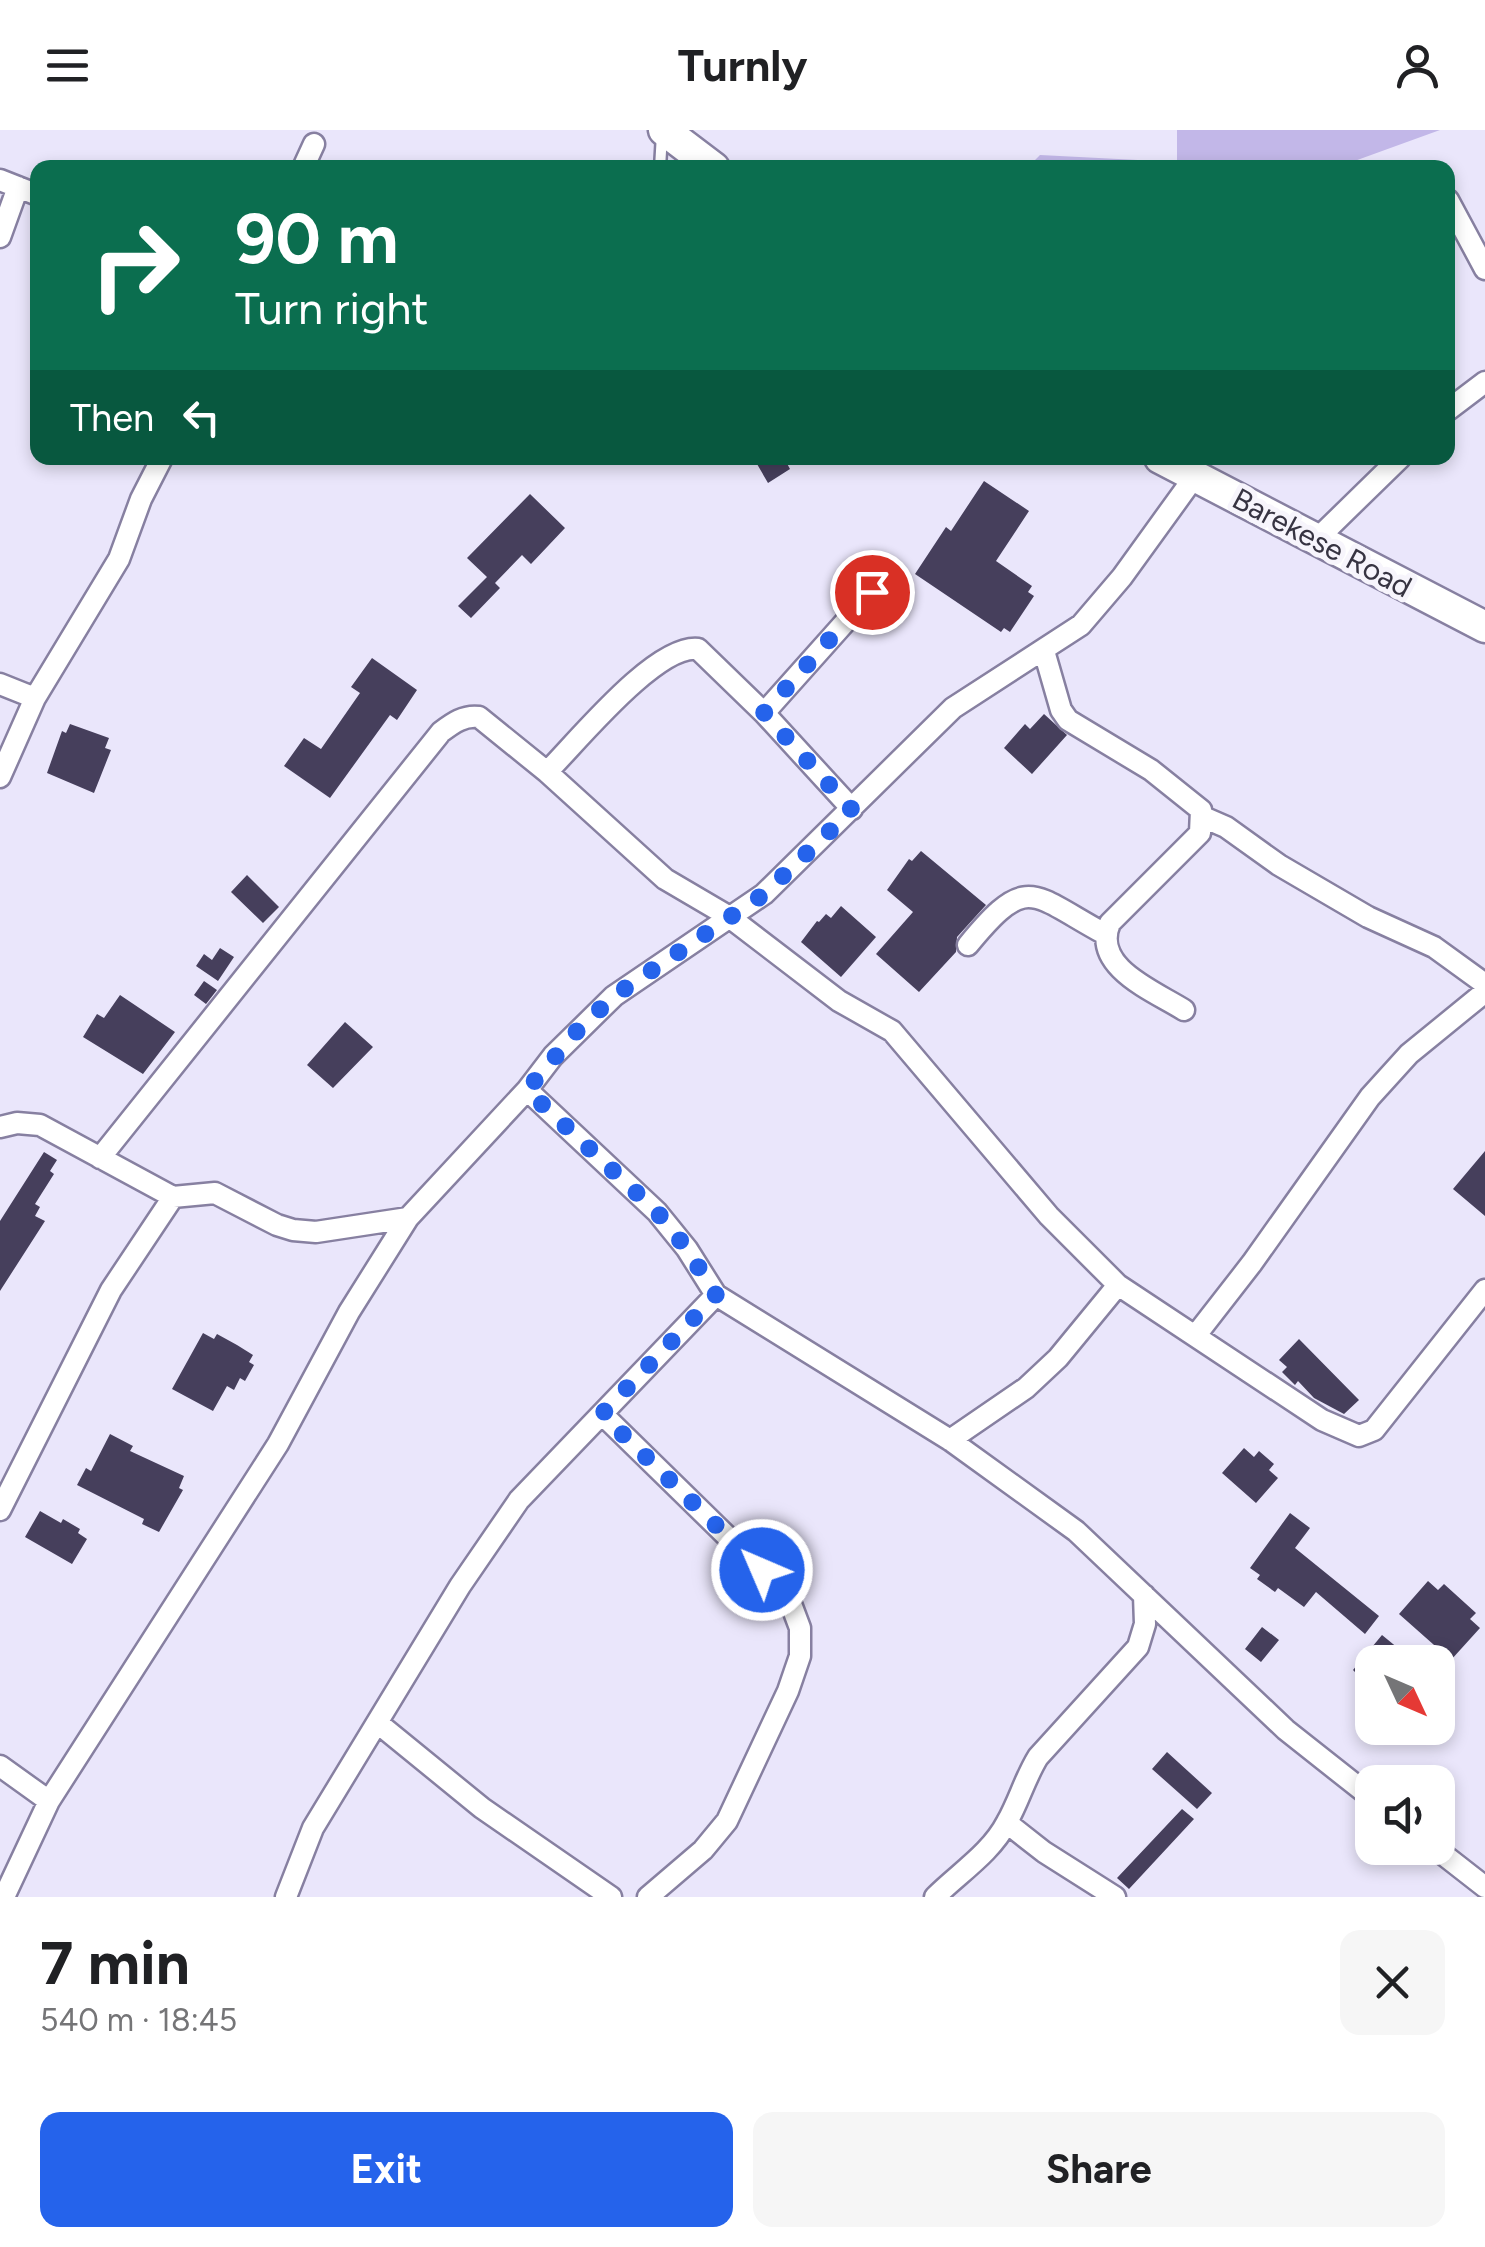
<!DOCTYPE html>
<meta charset="utf-8">
<style>
:root{--surface:#fff;--page:#f6f6f6;--text:#202124;--muted:#757577;--accent:#2563eb}
body{margin:0;font-family:Figtree,sans-serif;background:var(--page);color:var(--text);height:100vh;display:flex;flex-direction:column;font-size:38px;white-space:nowrap}
*{box-sizing:border-box;margin:0}
p{font-size:32px;color:var(--muted)}
.icon{flex:none;width:55px;height:55px;fill:none;stroke:currentColor;stroke-width:2;stroke-linecap:round;stroke-linejoin:round}
.map{position:relative;height:1767px;overflow:hidden}
.sheet{display:flex;flex-direction:column;background:var(--surface);flex:1}
.sheet>*{flex:none}
.hud{position:absolute;left:30px;top:30px;width:1425px;height:305px;border-radius:20px;box-shadow:0 5px 15px #0003;background:#0b6e4f;color:#fff;overflow:hidden}
.needle{width:65px;rotate:134deg}
.buttons{position:absolute;left:1355px;top:1515px;display:grid;gap:20px}
.buttons a{display:grid;place-items:center;width:100px;height:100px;border-radius:20px;background:var(--surface);box-shadow:0 5px 15px #0003;font-size:50px}
.pin{position:absolute;display:grid;place-items:center;width:85px;height:85px;color:#fff;margin:-42px;border:5px solid #fff;border-radius:50%;box-shadow:0 2px 10px #0007}
.me{position:absolute;width:110px;margin:-55px;rotate:315deg;stroke-linejoin:round;filter:drop-shadow(0 0 8px #0008)}
.turn{display:flex;align-items:center;gap:35px;height:210px;padding:0 40px;font-size:45px}
.turn .icon{width:130px;height:130px;stroke-width:2.5}
.turn b{display:block;font-size:70px;line-height:85px}
.then{display:flex;align-items:center;height:95px;padding:0 40px;background:#0003;gap:20px;font-size:38px}
.round{display:grid;place-items:center;flex:none;width:105px;height:105px;border-radius:20px;background:var(--page)}
.head{display:flex;align-items:center;justify-content:space-between;height:170px;padding:0 40px}
h1{font-size:60px;font-weight:700;line-height:75px}
.action{display:flex;gap:20px;margin-top:auto;padding:20px 40px}
.action a{flex:1;height:115px;border-radius:20px;background:var(--accent);color:#fff;font-size:40px;font-weight:700;line-height:115px;text-align:center}
.action a+a{background:var(--page);color:var(--text)}
header{display:flex;justify-content:space-between;align-items:center;height:130px;padding:0 40px;background:var(--surface);font-size:45px;font-weight:700}
.map>svg:first-child{display:block}
</style>
<header><svg class="icon" aria-label="menu" viewBox="0 0 24 24"><path d="M4 6h16M4 12h16M4 18h16"/></svg>Turnly<svg class="icon" aria-label="person" viewBox="0 0 24 24"><circle cx="12" cy="8" r="4"/><path d="M4 21q1-7 8-7t8 7"/></svg></header>
<div class="map">
<svg width="1485" height="1767" viewBox="0 0 1485 1767">
<rect width="100%" height="100%" fill="#eae6fb"/>
<!-- green -->
<path fill="#c2b7e8" d="M1177,0H1440L1338,37H1028L1040,25L1177,32Z"/>
<!-- building -->
<path fill="#463f5c" d="M768,328H784L790,339L768,353L757,334Z
M984,351L1029,381L996,431L1032,456L1028,462L1034,466L1010,502L1004,498L1001,502L915,444L946,397L951,401Z
M530,364L565,398L531,434L522,425L495,453L500,458L471,488L458,476L487,447L467,428Z
M372,528L417,560L397,590L390,585L330,668L284,636L304,608L321,619L360,563L351,557Z
M1044,584L1067,605L1032,644L1004,618L1025,594L1030,599Z
M70,594L109,608L105,618L111,620L94,663L47,643L62,601L66,603Z
M921,721L986,775L957,807L956,822L919,862L876,824L913,782L887,760L909,729L912,731Z
M247,745L279,777L263,793L231,762Z
M841,776L876,807L841,847L801,812L817,791L819,792L826,784L831,788Z
M220,818L234,827L218,851L196,836L204,824L212,830Z
M204,851L217,860L206,874L194,865Z
M120,865L175,902L143,944L83,907L97,884L104,888Z
M345,892L373,917L333,958L307,935Z
M1485,1021V1086L1453,1059Z
M44,1022L57,1030L50,1041L54,1044L35,1074L40,1077L35,1086L45,1091L0,1161V1091Z
M203,1203L214,1209L217,1204L237,1215L253,1225L249,1232L254,1235L245,1251L240,1248L234,1260L227,1256L213,1281L172,1259Z
M1299,1209L1359,1270L1344,1284L1314,1268L1298,1251L1295,1255L1282,1242L1287,1237L1279,1230Z
M110,1304L133,1316L130,1321L184,1346L179,1358L183,1360L159,1402L142,1394L144,1389L77,1355L86,1338L91,1341Z
M1244,1318L1254,1327L1259,1321L1274,1334L1269,1340L1278,1348L1256,1373L1222,1343Z
M40,1381L61,1393L63,1389L80,1399L78,1403L87,1409L72,1434L25,1407Z
M1290,1383L1310,1398L1295,1418L1379,1486L1365,1504L1316,1462L1304,1477L1278,1458L1275,1462L1257,1449L1260,1445L1250,1438Z
M1428,1451L1438,1460L1444,1454L1476,1483L1470,1489L1480,1498L1451,1530L1399,1484Z
M1262,1497L1279,1510L1261,1532L1245,1519Z
M1382,1505L1415,1532H1372V1567L1355,1552L1360,1547L1353,1540Z
M1167,1622L1212,1663L1197,1679L1152,1639Z
M1182,1679L1194,1689L1129,1759L1117,1748Z"/>
<g fill="none" stroke-linecap="round" stroke-linejoin="round">
<!-- service casing -->
<g stroke="#8780a1" stroke-width="15">
<path id="service" d="M660,38L662,4"/>
</g>
<!-- minor casing -->
<g stroke="#8780a1" stroke-width="25">
<path id="minor" d="M303,38L314,14
M0,50L38,65
M1448,70L1485,139
M0,107L18,57
M1448,280L1485,252
M1316,410L1400,328
M1044,521L1061,580L1068,590L1151,640L1201,680L1200,703L1110,793C1091,837 1154,861 1184,880
M0,554L35,568
M764,583L872,462
M547,642C577,612 656,514 698,519L764,583L852,679
M0,647L35,568L119,429L141,369L162,328
M1203,687L1226,697L1279,735L1368,787L1434,817L1485,854
M968,815C1028,742 1031,764 1105,804
M0,997L17,993L40,995L173,1067L111,1160L0,1380
M100,1028L441,602C453,593 464,585 479,587L547,642L665,749L728,786L839,871L892,901L1049,1086L1118,1155L1322,1290L1359,1306L1374,1300L1485,1160
M173,1067L215,1063L277,1095L293,1100L316,1102L408,1088
M716,1165L950,1310L1076,1401L1286,1600L1372,1668
M1196,1205L1252,1133L1370,967L1409,924L1485,862
M602,1284L788,1466L800,1498V1526L788,1561L727,1691L703,1720L648,1767
M950,1310L1026,1258L1058,1228L1118,1155
M379,1594L482,1678L611,1767
M0,1636L49,1671
M1007,1693L1044,1722L1115,1767
M1435,1718L1485,1757
M4,1767L49,1671L278,1314L349,1182L408,1088L527,960L553,926L614,866L764,764L953,578L1081,495L1122,447L1195,346
M286,1767L313,1698L460,1456L519,1370L716,1165L687,1119L657,1082L527,960
M935,1767C959,1743 991,1723 1007,1692C1019,1671 1025,1648 1038,1627L1138,1517L1145,1494L1144,1465"/>
</g>
<!-- secondary casing -->
<g stroke="#8780a1" stroke-width="35">
<path id="secondary" d="M664,0L714,38
M1160,328L1485,497"/>
</g>
<!-- service -->
<use href="#service" stroke="#fff" stroke-width="10"/>
<!-- minor -->
<use href="#minor" stroke="#fff" stroke-width="20"/>
<!-- secondary -->
<use href="#secondary" stroke="#fff" stroke-width="30"/>
</g>
<g fill="none" stroke-linecap="round" stroke-linejoin="round">
<!-- route -->
<path stroke="#2563eb" stroke-width="18" stroke-dasharray="0 32.4" d="M762,1440L602,1284L716,1165L687,1119L657,1082L527,960L577,901L614,866L764,764L852,680L764,583L872,462"/>
</g>
<g text-anchor="middle" stroke-width="10" stroke-linejoin="round" paint-order="stroke">
<!-- street labels -->
<g font-size="30" fill="#373442" stroke="#f7f5fc">
<text transform="translate(1322 413) rotate(28)" y="10">Barekese Road</text>
</g>
</g>
</svg>
<div class="buttons">
<a><svg class="needle" viewBox="-14 -14 28 28"><path d="M0-13l5 13h-10z" fill="#e53935"/><path d="M0 13l5-13h-10z" fill="#757577"/></svg></a>
<a><svg class="icon" aria-label="sound" viewBox="0 0 24 24"><path d="M4 9h4l5-4v14l-5-4H4zM17 9q2 3 0 6"/></svg></a>
</div>
<div class="pin" style="left:872px;top:462px;background:#d93025"><svg class="icon" aria-label="arrive" viewBox="0 0 24 24"><path d="M6 21V4h12l-3 4 3 4H6"/></svg></div>
<svg class="me" style="left:762px;top:1440px" viewBox="-20 -20 40 40"><circle r="17" fill="#2563eb" stroke="#fff" stroke-width="3"/><path d="M0-11L8 9 0 5-8 9z" fill="#fff"/></svg>
<div class="hud">
<div class="turn"><svg class="icon" aria-label="right" viewBox="0 0 24 24"><path d="M7 20v-9h11M14 6l5 5-5 5"/></svg><div><b>90 m</b>Turn right</div></div>
<div class="then">Then<svg class="icon" aria-label="left" viewBox="0 0 24 24"><path d="M17 20v-9H6M10 6l-5 5 5 5"/></svg></div>
</div>
</div>
<section class="sheet">
<div class="head"><div><h1>7 min</h1><p>540 m · 18:45</p></div><a class="round"><svg class="icon" aria-label="close" viewBox="0 0 24 24"><path d="M6 6l12 12M18 6L6 18"/></svg></a></div>
<div class="action"><a>Exit</a><a>Share</a></div>
</section>
